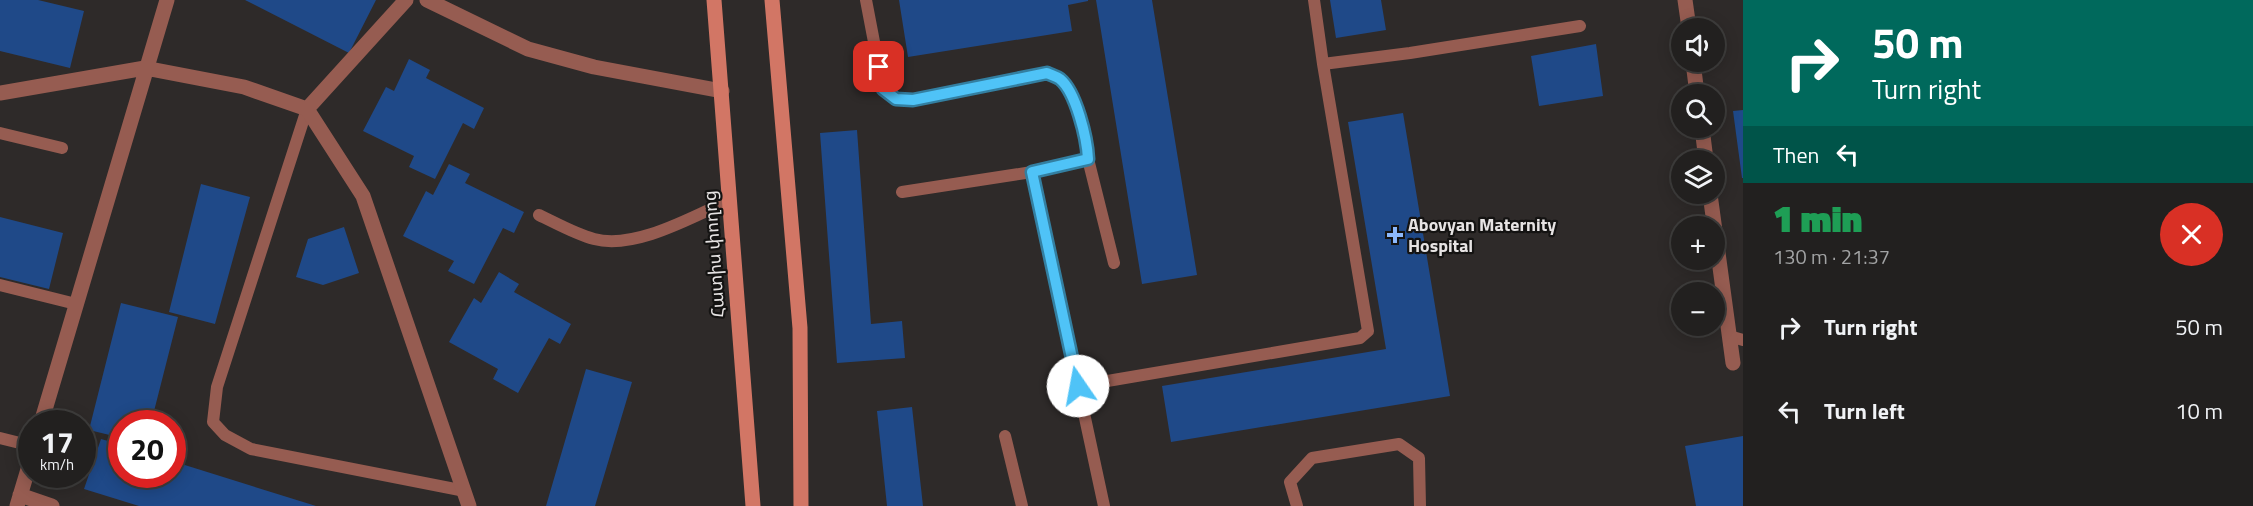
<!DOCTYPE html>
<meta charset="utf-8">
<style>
:root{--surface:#22201f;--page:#2e2d2c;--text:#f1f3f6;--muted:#a2a3a4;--line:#3f3e3d}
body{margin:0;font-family:"Titillium Web","Noto Sans Armenian",sans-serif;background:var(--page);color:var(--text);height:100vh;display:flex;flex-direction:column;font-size:22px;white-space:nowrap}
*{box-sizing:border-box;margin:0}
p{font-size:20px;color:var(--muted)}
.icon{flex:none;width:33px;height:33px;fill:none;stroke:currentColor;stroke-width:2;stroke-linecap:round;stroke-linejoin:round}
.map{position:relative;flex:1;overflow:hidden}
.drawer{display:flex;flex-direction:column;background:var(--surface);width:510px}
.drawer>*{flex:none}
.banner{background:#00695c;color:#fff;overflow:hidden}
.buttons{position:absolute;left:1671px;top:18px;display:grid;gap:12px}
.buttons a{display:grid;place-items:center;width:54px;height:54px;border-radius:50%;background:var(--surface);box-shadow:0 3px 15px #0003,0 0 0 2px var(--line);font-size:30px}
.speed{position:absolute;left:18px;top:410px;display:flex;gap:12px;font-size:30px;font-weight:700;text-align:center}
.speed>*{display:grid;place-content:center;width:78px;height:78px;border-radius:50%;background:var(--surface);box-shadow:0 3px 15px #0003,0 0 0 2px var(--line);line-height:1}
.speed small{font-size:15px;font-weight:400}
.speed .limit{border:9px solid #d22;background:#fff;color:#111}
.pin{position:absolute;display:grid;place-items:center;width:51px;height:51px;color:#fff;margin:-26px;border-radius:12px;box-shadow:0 3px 9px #0006}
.me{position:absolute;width:66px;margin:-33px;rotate:348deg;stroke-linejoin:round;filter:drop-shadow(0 0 4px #0008)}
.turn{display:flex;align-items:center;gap:21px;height:126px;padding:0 30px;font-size:27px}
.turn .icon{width:78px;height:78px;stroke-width:2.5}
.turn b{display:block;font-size:42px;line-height:51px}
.then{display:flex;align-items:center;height:57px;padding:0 30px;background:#0003;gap:12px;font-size:22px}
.round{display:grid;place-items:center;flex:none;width:63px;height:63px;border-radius:32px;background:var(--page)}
.head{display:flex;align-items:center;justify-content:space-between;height:102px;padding:0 30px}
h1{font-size:36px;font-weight:800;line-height:45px;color:#1e9e55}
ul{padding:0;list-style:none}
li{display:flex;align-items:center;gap:18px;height:84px;padding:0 30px}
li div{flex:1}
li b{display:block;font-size:22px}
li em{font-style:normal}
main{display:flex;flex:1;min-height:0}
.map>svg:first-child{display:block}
</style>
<main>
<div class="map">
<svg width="1743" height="506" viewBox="0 0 1743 506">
<rect width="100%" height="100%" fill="#2e2a29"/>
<!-- building -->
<path fill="#1f4988" d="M0,0H38L84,11L70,68L0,51Z
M245,0H376L349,53Z
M899,0H1088V1L1068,5L1072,31L908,57Z
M1096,0H1152L1197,275L1142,284Z
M1330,0H1381L1386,30L1336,38Z
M1596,44L1603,96L1539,106L1531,56Z
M409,59L430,70L426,78L484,108L474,129L463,123L435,179L409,167L414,156L363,131L386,87L394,91Z
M1743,110V178H1742L1733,111Z
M1403,113L1450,396L1171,442L1162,386L1386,349L1348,122Z
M857,130L871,324L902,321L905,358L837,363L820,133Z
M449,164L470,174L465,183L524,212L514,233L503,228L474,284L448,271L454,261L403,236L426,191L433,195Z
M201,184L250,197L215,324L169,312Z
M0,217L63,233L49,289L0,277Z
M344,227L359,273L323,285L296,277L308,239Z
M499,272L519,284L514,292L571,324L560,344L549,338L518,393L493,379L498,369L449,342L474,298L481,303Z
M121,303L178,317L151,423H122V438L89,430Z
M586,369L632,382L595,506H546Z
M912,407L923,506H887L877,411Z
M1743,436V506H1696L1685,446Z
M101,439L122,445V474H172V461L316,506H139L84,489Z"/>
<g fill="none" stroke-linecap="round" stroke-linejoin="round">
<!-- lane -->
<path stroke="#965c51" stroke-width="12" d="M866,0L883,89L896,99L913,100L1047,73C1051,75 1056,76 1060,79C1076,93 1087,138 1088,159L1032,172L902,192
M1323,64L1410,53L1580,26
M307,109L217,387L213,422L225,435L251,449L465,491
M0,133L62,148
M1088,159L1114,263
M1032,172L1104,506
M539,215C556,223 575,234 594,239C635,250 692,217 730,200
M0,285L76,304
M1729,336L1743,340
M1078,386L1360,338L1368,331L1323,64L1314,0
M1005,436L1022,506
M0,438L32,446
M1297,506L1290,482L1312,458L1399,444L1419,458L1420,506"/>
<!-- street -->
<path stroke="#965c51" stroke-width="15" d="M427,0L528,49L594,67L722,91
M1685,0L1689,28
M1693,62L1697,94
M0,93L145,68L244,87L307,109L363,196L469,506
M307,109L406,0
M1702,128L1706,160
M1710,194L1733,363
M41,423L167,0
M20,495L52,506
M17,506L32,456"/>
<!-- secondary -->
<path stroke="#d27665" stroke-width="15" d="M714,0L753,506
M772,0L800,328L801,506"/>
</g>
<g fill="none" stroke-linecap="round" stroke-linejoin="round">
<!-- route casing -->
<g stroke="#337fa1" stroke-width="15">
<path id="route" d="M879,67L883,89L896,99L913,100L1047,73C1051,75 1056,76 1060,79C1076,92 1087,138 1088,159L1032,172L1078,386"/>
</g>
<!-- route -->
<use href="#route" stroke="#4fc3f7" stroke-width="10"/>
</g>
<!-- markers -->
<path fill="#8db9fc" stroke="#141312" stroke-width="2" d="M1392 226h6v6h6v6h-6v6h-6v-6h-6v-6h6z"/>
<g text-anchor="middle" stroke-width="4.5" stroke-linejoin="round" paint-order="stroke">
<!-- poi labels -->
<g font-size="18" font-weight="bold" fill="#e6e3e3" stroke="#141312" text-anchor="start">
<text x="1408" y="231">Abovyan Maternity<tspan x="1408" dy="21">Hospital</tspan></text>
</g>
<!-- street labels -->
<g font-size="18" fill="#e6e3e3" stroke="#141312">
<text transform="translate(714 254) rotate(-94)" y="6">Հատիս փողոց</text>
</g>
</g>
</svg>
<div class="buttons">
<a><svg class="icon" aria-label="sound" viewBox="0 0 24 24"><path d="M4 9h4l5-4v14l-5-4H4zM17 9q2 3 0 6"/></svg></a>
<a><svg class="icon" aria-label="search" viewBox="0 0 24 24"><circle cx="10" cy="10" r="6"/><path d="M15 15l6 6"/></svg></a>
<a><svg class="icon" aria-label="layers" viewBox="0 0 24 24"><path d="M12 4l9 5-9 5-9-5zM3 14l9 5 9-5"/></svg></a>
<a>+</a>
<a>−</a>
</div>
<div class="speed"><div>17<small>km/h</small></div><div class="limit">20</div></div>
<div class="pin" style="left:879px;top:67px;background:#d93025"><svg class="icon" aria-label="arrive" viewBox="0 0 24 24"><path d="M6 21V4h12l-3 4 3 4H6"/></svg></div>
<svg class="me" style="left:1078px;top:386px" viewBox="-20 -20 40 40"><circle r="19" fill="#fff"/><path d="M0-13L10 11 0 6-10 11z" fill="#4fc3f7"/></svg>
</div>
<section class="drawer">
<div class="banner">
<div class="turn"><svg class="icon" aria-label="right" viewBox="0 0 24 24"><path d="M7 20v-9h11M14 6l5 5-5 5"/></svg><div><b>50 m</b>Turn right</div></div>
<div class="then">Then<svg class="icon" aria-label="left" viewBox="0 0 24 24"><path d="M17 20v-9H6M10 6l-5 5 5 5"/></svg></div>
</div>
<div class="head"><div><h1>1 min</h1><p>130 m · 21:37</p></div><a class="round" style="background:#d93025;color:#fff"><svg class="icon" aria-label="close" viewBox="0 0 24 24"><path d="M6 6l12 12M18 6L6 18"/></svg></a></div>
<ul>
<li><svg class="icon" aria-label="right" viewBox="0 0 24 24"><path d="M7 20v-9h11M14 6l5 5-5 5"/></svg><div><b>Turn right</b></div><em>50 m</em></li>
<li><svg class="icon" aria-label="left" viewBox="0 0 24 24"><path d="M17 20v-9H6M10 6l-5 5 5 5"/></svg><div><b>Turn left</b></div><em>10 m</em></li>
</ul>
</section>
</main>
